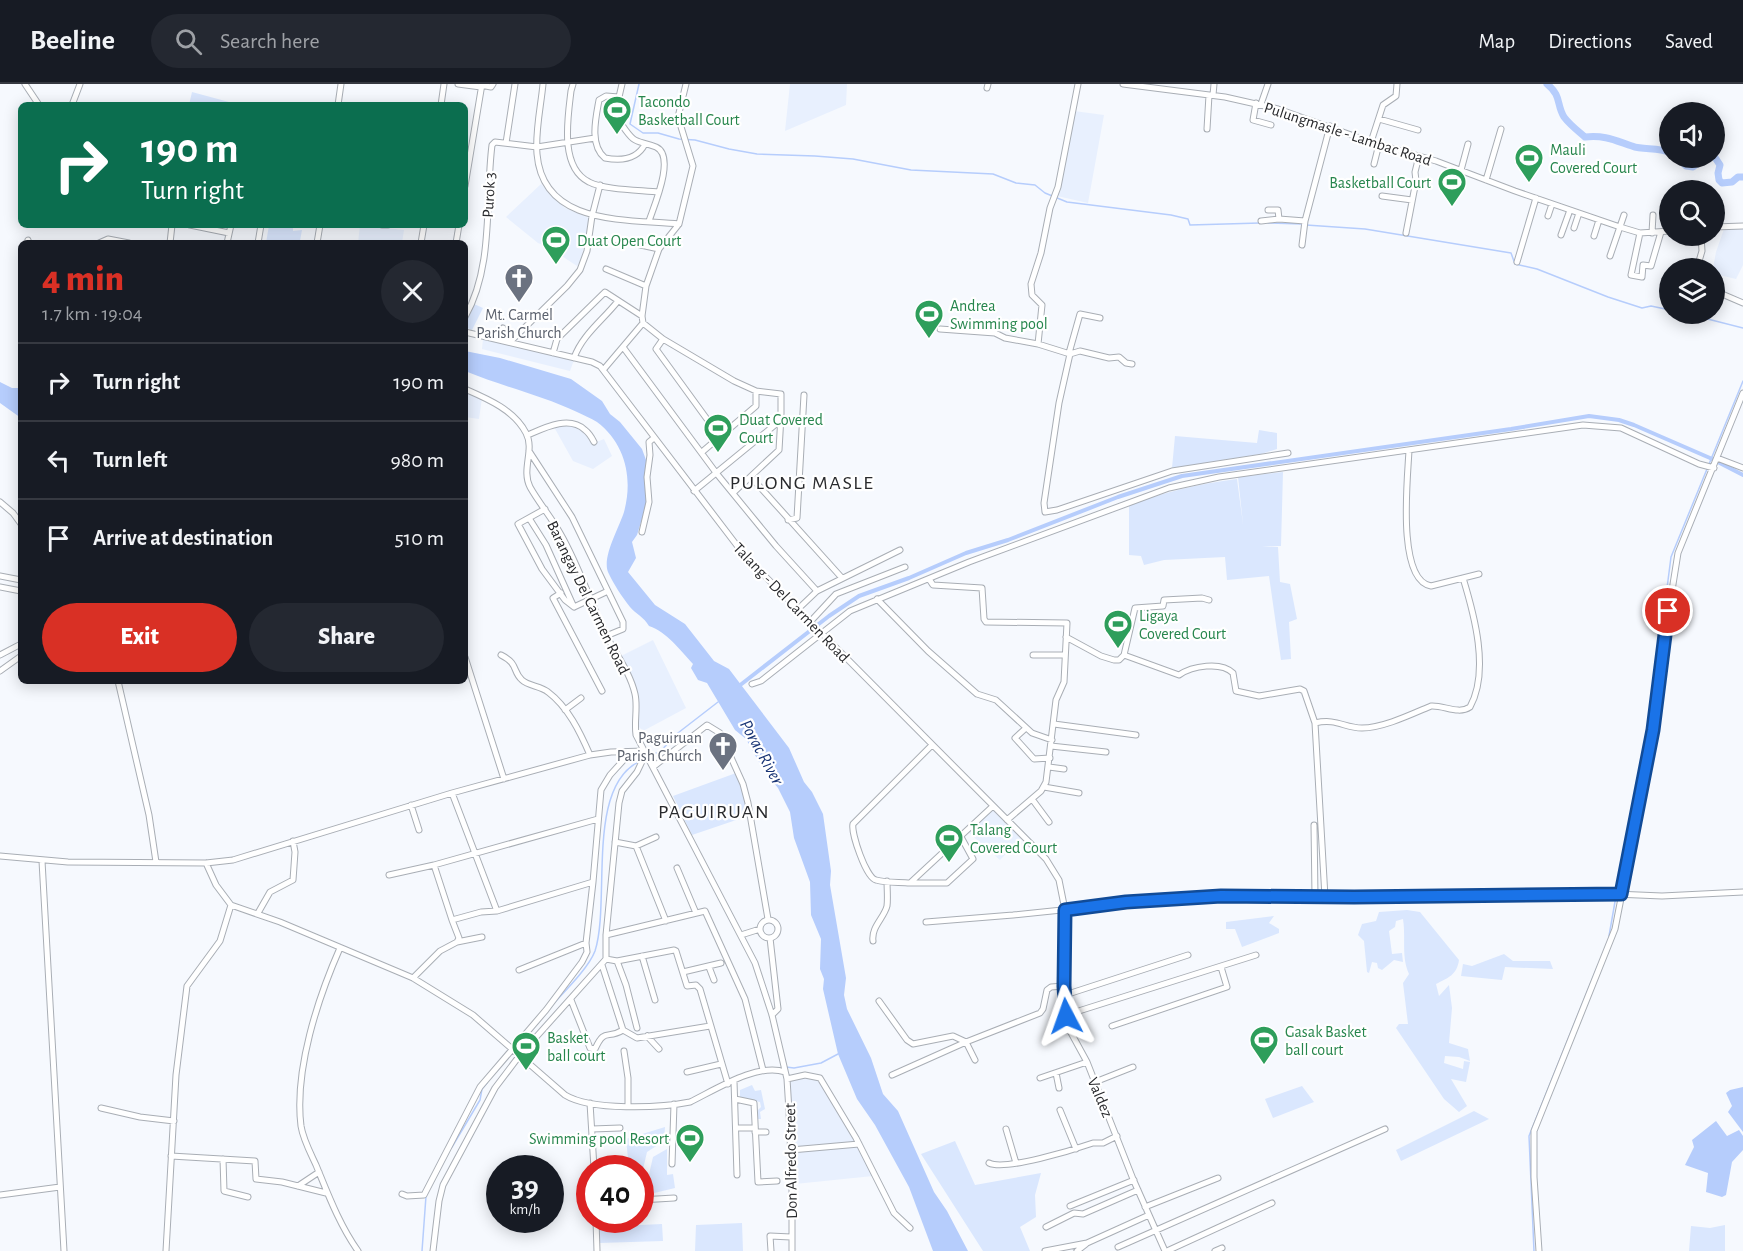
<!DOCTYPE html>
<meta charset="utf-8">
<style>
:root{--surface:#171b24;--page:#242831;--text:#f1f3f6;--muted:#9ea1a6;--line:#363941;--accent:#d93025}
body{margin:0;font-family:"Alegreya Sans",sans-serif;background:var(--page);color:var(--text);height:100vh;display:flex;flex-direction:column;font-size:22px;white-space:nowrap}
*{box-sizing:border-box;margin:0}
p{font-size:20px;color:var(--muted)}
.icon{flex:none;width:33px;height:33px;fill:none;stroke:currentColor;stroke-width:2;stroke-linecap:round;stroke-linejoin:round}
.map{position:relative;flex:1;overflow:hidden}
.panel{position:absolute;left:18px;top:156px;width:450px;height:444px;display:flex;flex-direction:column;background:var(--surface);border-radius:9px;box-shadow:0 3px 15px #0003}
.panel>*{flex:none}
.guide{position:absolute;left:18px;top:18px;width:450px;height:126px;border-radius:9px;box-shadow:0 3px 15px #0003;background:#0b6e4f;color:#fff;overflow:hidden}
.buttons{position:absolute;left:1659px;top:18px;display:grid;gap:12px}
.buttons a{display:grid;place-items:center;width:66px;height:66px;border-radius:50%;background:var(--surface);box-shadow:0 3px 15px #0003;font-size:30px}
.speed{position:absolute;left:486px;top:1071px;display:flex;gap:12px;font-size:30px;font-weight:700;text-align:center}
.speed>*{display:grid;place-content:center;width:78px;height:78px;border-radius:50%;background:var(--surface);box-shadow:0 3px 15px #0003;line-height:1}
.speed small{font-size:15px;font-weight:400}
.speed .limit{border:9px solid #d22;background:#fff;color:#111}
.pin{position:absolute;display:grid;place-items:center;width:51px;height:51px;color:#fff;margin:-26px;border:3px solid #fff;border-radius:50%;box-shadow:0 2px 6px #0007}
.me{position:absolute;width:66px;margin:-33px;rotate:356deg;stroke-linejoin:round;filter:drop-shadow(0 0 4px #0008)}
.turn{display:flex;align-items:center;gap:21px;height:126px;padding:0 24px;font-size:27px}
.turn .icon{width:78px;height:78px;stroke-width:2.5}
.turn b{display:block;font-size:42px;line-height:51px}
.round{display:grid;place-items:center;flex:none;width:63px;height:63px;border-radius:32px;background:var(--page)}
.overview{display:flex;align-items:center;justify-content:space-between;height:102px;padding:0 24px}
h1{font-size:36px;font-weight:800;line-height:45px;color:var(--accent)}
.cta{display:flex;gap:12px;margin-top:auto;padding:12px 24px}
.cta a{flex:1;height:69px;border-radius:36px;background:var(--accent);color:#fff;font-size:24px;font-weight:800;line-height:69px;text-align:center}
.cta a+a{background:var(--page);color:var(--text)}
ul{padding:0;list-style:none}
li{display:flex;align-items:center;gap:18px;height:78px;padding:0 24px;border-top:2px solid var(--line)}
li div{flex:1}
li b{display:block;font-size:22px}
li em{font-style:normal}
header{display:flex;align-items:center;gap:36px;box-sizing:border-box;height:84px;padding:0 30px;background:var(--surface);border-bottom:2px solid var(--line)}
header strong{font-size:28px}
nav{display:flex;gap:33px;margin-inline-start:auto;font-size:21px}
.search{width:420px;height:54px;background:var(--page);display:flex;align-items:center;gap:15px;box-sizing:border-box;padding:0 21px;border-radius:33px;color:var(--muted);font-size:22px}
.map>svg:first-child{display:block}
</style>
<header>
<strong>Beeline</strong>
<div class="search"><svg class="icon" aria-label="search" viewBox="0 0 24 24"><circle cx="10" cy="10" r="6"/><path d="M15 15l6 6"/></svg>Search here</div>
<nav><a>Map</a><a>Directions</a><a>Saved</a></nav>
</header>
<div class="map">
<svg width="1743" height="1167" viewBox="0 0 1743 1167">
<rect width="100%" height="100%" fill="#f6f9fe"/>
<!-- built -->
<path fill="#e8f0fe" d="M790,0H847L846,21L785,47Z
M1074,27L1104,31L1088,119L1057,112Z
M541,100L565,124L589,134L581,177L577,182L548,163L538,159L506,133Z
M360,141L404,146L402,159H358Z
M1743,143V181L1736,195L1715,190L1713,184L1716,168L1724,145Z
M483,255L574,276L570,287L482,265Z
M465,306L482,314L479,335L465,333Z
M566,340L585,346L594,359L604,355L612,372L593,385L573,377L554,343Z
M653,556L686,624L643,647L639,643V612L621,572Z
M993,725L1022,753L1000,776L968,748Z
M809,993L817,995L821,998L856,1059L792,1063L789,995Z
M858,1061L873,1092L795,1100L794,1066Z"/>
<!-- green -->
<path fill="#dae7fe" d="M192,8L240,21H189Z
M269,141H293V147L302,146L300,157L292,159H266Z
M474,220L483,224L472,246L465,243V240Z
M1259,346L1277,349V365L1261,370L1172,384L1175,352L1257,359Z
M1283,388L1281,462H1262L1278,463L1280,498L1290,500L1297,535L1289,538L1291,575L1281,576L1269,492L1227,496L1225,473L1164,476L1144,481L1141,472L1129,471V421C1164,408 1199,400 1237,395L1243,440L1238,393Z
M736,689L741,701L748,732L692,751L673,712Z
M1407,826L1420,828L1459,876C1457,891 1448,894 1436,900L1439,912L1449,901L1452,924L1449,959L1468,965L1470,977L1459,973L1445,972L1444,979L1463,985L1464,977L1470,978L1466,998L1451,995L1467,1022L1459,1028L1444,1015L1396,944L1399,940H1408L1403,899L1409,890C1401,873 1406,854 1403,835L1396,837L1395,843L1389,847L1392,870L1402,869L1403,878L1394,876L1382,886L1378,884L1377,879L1372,878L1369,889L1367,888L1364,857L1358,851L1362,840L1376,837L1379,828Z
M1274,832L1269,839L1279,845V849L1242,863L1235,845H1226V838Z
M1504,870L1513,877H1550L1553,885L1505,883L1502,896L1461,892L1463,880L1472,882Z
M752,1001L755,1007L761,1006L765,1025L760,1028L761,1035H758L757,1027L761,1023L760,1018L740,1014V1006Z
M1302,1002L1314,1018L1273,1034L1265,1015Z
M1474,1027L1489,1035L1401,1077L1396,1066Z
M665,1043L664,1057L647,1068L641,1094L640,1084H629L626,1055Z
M955,1057L975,1101L1041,1089L1035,1111L1036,1133L1020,1143L1030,1167H983L921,1070Z
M667,1065V1091L673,1090L675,1104L650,1110L648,1095L653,1073Z
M742,1139L743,1167H695L696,1141Z
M662,1140L663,1157L599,1159L598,1143Z
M1725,1141V1167H1689L1691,1142L1710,1144Z"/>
<!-- water -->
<path fill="#b6cdfc" d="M465,267L500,274L571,295L602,317L610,330L620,338L642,365L646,376L645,395L647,419L637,451L632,458L636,474L628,488L655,521L685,540L714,577L729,585L789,664L804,698L812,708L823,730L831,787L830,801L846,894L844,911L847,925L871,974L883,1010L898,1027L934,1108L947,1127L968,1167H933L909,1103L875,1041L857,1015L838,970L823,905L824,895L820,885L821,855L811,831L810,798L794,754L790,728L778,704L764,687L746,655L735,646L707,599L698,596L691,584L693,580C680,566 667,548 649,542C644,533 636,530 630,523C622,513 613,499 608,488C602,473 619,444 624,428C633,395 626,360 597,338C591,334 583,331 577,328C541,311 501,302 465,287Z
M0,298L12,304H21V334L0,319Z
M1743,1003V1048L1728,1028L1732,1022L1726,1009L1730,1006Z
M1716,1037L1727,1052L1739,1046L1743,1052V1066L1732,1078L1726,1111L1722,1113L1706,1108L1708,1089L1685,1081L1694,1063L1692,1056Z"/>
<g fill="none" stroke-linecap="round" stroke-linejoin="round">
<!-- stream -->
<path stroke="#b6cdfc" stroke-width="1.5" d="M639,0L630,40L643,49H658L679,55L695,56L729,65L757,70L815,72L853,75L911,86L993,90L1016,99L1035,101L1045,109L1067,118L1171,131L1188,135L1190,141L1260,139
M1268,139L1302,140
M1306,141L1365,145L1511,169L1515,180L1537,185L1608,213L1642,224L1651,222L1670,226
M1688,230L1743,244
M650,672L661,667L674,652L718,618
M1617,807L1649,644L1671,473L1743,297
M1609,852L1616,812
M555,918C567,905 589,883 595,867C611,817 585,703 640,677
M786,983L794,984L821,979L838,970
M452,1063L480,1016L482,1005L487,999
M422,1167L426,1112
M1534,1167L1529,1052L1598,881"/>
<!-- canal -->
<path stroke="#b6cdfc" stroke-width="4" d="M739,602L829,532L859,512L909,494L966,469L1008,456L1118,413L1182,392L1511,345L1589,332L1619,336L1634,341L1710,374L1743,391"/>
<!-- river -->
<path stroke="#b6cdfc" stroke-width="7" d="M1547,0C1562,12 1556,20 1564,33C1570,41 1578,47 1585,53C1605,51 1614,56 1632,62C1644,67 1658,62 1670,69
M1714,72L1720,81L1718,89L1719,96L1722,99L1732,98L1738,93H1743
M1678,74L1686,82L1693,83L1705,74"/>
<!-- minor casing -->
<g stroke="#a9aeb5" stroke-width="7">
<path id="minor" d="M25,0L39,21
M458,0L481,3
M543,0C541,22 535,47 537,70C543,142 626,135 679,140
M573,0L571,7C568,33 559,83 589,98C604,106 641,106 659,108
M622,0L619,13L606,12L599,16C596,33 589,61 605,74C621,77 637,76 645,60
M1123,0L1225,13L1278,25L1371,58L1436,77L1515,107L1620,143L1640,149L1670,147
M481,1L491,3L493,0
M987,4L988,0
M1213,11L1214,0
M1256,19L1253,36L1271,41
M1261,20L1268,0
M72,21L80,0
M338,21L341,0
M441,21L444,0
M1379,35L1418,46
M622,41C636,62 636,55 656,63C676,72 654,122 649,137
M1207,45L1209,11
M1371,58L1383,21L1396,12L1397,0
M506,59L515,0
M1374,80L1379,60
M1461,86L1468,60
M1486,96L1501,45
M465,102L482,0
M1382,112L1412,116
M1268,126H1278L1279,135L1305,137L1330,42
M1548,132L1552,120
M1261,137L1279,135
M190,141L229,149
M382,141H388
M1714,143L1743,142
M1574,144L1579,129
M1406,149L1416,97L1415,88L1419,72
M1640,149L1631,191L1642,193L1643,181L1651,182L1661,148
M1652,149L1653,131
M1561,151L1570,126
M1594,152L1599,136
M613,155L659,165
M28,156L29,159
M99,159L108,155L129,159
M170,159L172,141
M227,159L231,141
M258,159L261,141
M317,159L320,141
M421,159L424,141
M456,159L459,141
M1302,161L1305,137
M1610,172L1624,131
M1517,178L1536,114
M1697,184L1702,167L1701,152
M606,185L646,202
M1722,210L1743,219
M465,233C494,182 485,117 492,61L495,58L537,63L595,54
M643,239L663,255L734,297L756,307L781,310V331L776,340L694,407
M940,245L995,249L1005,254L1038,260L1070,270L1059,319L1044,419L1045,428L1057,426L1172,387L1288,369
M465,248L592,278L600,282L745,472L1046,775L1059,796L1065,826L1064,902L1069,945L1087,978L1133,1095L1165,1167
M498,255L503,244
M663,255L656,265L720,353
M510,258L567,202L580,186L587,167L592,132L600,101
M1038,260L1042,221L1032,211L1031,200L1041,169L1050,124L1058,103L1078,0
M623,263L717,390L776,462L817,507
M553,269L557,255L605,208L642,232
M1069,269L1080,230L1100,234
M1070,270L1080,267L1109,274L1119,273L1126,279L1132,280
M574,274C582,251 603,236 618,217
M604,285L643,239L642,232L646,202L659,165L679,140L693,82L678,33L686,0
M465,305C488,315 514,326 526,349C535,366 521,385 530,403C539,419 551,433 560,449C578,480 590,516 605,549C615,569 630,588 635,610C638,623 634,637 636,651L755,879L772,931L787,995L789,1027L792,1100V1167
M528,351C544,344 569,331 585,346C589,349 592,354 594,358
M1409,366C1408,391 1396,496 1431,502L1479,490
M529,367L572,433L623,538V545L606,552
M702,368L756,322V307
M1717,374L1743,384
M751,393L842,494
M733,409L779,366L781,332
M0,418L13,429L21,440
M545,425L518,440L542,485L565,516L574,523
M529,434L546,461L573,521
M788,436L797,434L804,311
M642,448L649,418L647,393L650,371L649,358L654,354
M0,492L21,496
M929,495L933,501L982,504L984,535L986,538L1067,539L1064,598L1056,616L1046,698L1041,707L1007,736
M0,503L21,507
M561,509L553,514L602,607
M877,515L928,567L977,610L996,616L1032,649L1052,656
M1209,516L1202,514L1164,516L1163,522L1135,524L1124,571L1179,591C1192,582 1221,577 1233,589L1236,607L1259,612L1300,605L1304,607L1315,639L1325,813
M574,523L608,507
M797,526L817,507L900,466
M810,538L836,510L905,483
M1066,553L1101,572L1114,576H1119L1124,571
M0,571L21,560
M501,571C519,580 512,587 522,596C528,602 541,602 548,608C568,623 580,648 590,671
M1033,571H1065
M465,573L504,695
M0,587L21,572
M118,597L149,731L156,778
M752,600L761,597L850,527L969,478L1169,404L1219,393L1583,341L1621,344L1699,380L1714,384
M565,626L581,614
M1315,639C1337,634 1344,644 1362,644C1383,644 1412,630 1431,622C1444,621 1458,631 1470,623C1490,587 1474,530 1463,494
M1054,640L1136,651
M1026,644L1015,654L1034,675L1050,674
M932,661L853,740C851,749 866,794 876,796C886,799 899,798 910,799L993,722
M1051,662L1106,668
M653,683L707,641L720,649L743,700L748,719L768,835
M1049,683L1064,685
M1044,703L1079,709
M452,709L497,827
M1032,715L1049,738
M411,721L419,746
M1314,741L1315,812
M656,753L636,762L666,837
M615,758L636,762
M0,772L68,778L206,779L233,776L452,709L590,671L611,668L645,667
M42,777L64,1167
M206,779L216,801L231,821L280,838L413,894L473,931L565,1011C591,1027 660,1024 690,1018C715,1006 758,978 785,988
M434,781L452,836
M677,784L696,829
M389,791L434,781L598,735
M910,799H947L973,775L961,753
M258,829L270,808L293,796L295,768L293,757
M760 845a9 9 0 1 1 18 0a9 9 0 1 1-18 0Z
M926,838L1013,831L1177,814L1221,812L1354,813L1615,810L1662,812L1743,808
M606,851L705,827L745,915L763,986
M741,851L760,845
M770,854L778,925L772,931
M873,857C871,843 884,834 887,822C888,814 887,805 887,797
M457,858L482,853
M586,859L593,798
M340,864C318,914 294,986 301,1042C303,1055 310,1068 316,1081C328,1110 339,1140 358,1167
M642,872L655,916
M606,875L617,877L674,866L676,867L687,902L696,901L700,905L728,1000
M617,877L626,901L637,944
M602,881L623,946L637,954L710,942
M709,883L714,896
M683,888L721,879
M413,894L440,867L457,858L459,854L452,836L481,828L497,827L593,798L601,706L610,691L630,669
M1065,911L1188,871
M571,916L590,964L595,965C605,943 607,956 623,946
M879,917L907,956L913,960L953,952L966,958L975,976
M1066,931L1256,871
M1112,942L1227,903L1221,883
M647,952L659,965
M624,967L628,994V1022
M687,988L721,980
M1056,989L1059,1004
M892,991L966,958L1040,929L1043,925L1047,906L1051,903L1064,902
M1040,994L1087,978
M787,995L805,991L820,994L856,1054L894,1129L910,1144
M734,997L737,1091
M1095,998L1133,983
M735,1015L754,1019L758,1098L777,1097
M590,1019L594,1084
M101,1024L140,1033L174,1037
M1060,1026L1076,1065
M736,1044H755
M592,1045L620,1044
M1006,1045L1016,1079
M755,1048H766
M791,1066L859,1060
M171,1072L255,1077L256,1095L282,1098L326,1109
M223,1075L224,1107L248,1113
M989,1079C1005,1087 1073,1066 1093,1059H1103L1117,1052
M672,1080L674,1020
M298,1102L319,1088
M402,1110L407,1112L424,1111L480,1003L546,926L582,878L587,868L586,859L519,886
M0,1111L60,1103
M640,1116L674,1114
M1070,1122L1134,1096
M1145,1123L1218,1094
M596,1136L597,1167
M1046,1143L1074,1129L1083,1130L1138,1106
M1118,1163L1385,1045
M166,1167L176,991L187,902L220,857L231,821
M433,1167L439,1117L443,1101L495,1004L520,971L606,875V851L619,719L622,707L637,688L646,669
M771,1167L770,1152L791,1153
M1045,1167L1087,1159L1149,1131
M1077,1167L1086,1160
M1167,1167L1272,1119
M1215,1167L1222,1164
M1539,1167L1534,1093V1047L1615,845L1654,646L1666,544L1678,469L1743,309"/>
</g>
<!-- minor -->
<use href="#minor" stroke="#fff" stroke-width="5"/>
</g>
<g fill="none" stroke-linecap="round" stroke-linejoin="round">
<!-- route casing -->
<g stroke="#114b97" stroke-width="15">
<path id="route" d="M1066,932L1064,902L1065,826L1126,818L1221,812L1354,813L1621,810L1653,646L1668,527"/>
</g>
<!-- route -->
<use href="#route" stroke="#1a73e8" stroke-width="10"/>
</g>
<!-- icons -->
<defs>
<g id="stadium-pin" transform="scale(1.5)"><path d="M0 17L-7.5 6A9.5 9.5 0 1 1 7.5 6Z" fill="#2e9e5b" stroke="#fff"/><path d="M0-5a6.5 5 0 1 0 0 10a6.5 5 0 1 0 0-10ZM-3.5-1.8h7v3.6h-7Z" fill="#fff"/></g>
<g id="church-pin" transform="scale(1.5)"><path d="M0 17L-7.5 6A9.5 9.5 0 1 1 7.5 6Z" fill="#6b7280" stroke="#fff"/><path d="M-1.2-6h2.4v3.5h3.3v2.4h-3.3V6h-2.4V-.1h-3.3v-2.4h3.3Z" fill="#fff"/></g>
</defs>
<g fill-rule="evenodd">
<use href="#stadium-pin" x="617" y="26"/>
<use href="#stadium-pin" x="1529" y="74"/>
<use href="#stadium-pin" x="1452" y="98"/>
<use href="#stadium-pin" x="556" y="156"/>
<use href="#church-pin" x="519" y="194"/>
<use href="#stadium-pin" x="929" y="230"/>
<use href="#stadium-pin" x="718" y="344"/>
<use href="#stadium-pin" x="1118" y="540"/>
<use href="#church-pin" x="723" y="662"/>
<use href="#stadium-pin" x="949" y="754"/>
<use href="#stadium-pin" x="1264" y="956"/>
<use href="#stadium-pin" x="526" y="962"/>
<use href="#stadium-pin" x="690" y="1054"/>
</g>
<g text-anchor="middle" stroke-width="4.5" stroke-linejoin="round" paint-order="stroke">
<!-- leisure labels -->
<g font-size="16" fill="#27864d" stroke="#fff" text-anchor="start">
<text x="638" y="23">Tacondo<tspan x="638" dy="18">Basketball Court</tspan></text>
<text x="1550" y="71">Mauli<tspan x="1550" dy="18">Covered Court</tspan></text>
<text x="1431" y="104" text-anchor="end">Basketball Court</text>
<text x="577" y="162">Duat Open Court</text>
<text x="950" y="227">Andrea<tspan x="950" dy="18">Swimming pool</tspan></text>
<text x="739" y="341">Duat Covered<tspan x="739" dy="18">Court</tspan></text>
<text x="1139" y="537">Ligaya<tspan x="1139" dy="18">Covered Court</tspan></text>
<text x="970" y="751">Talang<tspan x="970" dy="18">Covered Court</tspan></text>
<text x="1285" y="953">Gasak Basket<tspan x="1285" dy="18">ball court</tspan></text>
<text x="547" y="959">Basket<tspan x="547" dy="18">ball court</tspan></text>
<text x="669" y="1060" text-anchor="end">Swimming pool Resort</text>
</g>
<!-- street labels -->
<g font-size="16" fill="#292a2d" stroke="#fff">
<text transform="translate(1348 49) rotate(18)" y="6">Pulungmasle - Lambac Road</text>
<text transform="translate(488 111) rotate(-87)" y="6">Purok 3</text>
<text transform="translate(589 513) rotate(64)" y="6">Barangay Del Carmen Road</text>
<text transform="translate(792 518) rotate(46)" y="6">Talang - Del Carmen Road</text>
<text transform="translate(1101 1013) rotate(67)" y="6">Valdez</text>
<text transform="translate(790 1077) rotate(-91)" y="6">Don Alfredo Street</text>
</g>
<!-- worship labels -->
<g font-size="16" fill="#5b616d" stroke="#fff">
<text x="519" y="236">Mt. Carmel<tspan x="519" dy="18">Parish Church</tspan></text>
<text x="702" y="659" text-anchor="end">Paguiruan<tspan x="702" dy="18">Parish Church</tspan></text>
</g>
<!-- water labels -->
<g font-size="18" font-style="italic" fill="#173374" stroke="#fff">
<text transform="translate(762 668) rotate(61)" y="6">Porac River</text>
</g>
<!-- quarter labels -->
<g font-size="20" letter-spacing="1.5" fill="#292a2d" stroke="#fff">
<text x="802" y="405">PULONG MASLE</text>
<text x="714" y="734">PAGUIRUAN</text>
</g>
</g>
</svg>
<div class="buttons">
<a><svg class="icon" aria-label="sound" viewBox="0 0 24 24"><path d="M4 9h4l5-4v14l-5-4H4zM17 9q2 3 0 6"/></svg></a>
<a><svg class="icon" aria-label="search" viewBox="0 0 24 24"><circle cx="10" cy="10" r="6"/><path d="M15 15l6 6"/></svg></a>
<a><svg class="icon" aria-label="layers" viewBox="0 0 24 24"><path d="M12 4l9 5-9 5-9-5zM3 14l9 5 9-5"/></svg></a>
</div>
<div class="speed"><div>39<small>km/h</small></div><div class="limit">40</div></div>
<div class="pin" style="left:1668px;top:527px;background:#d93025"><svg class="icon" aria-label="arrive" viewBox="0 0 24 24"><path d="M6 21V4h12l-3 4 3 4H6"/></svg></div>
<svg class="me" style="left:1066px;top:932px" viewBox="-20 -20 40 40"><path d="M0-17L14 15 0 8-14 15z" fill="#1a73e8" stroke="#fff" stroke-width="4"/></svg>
<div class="guide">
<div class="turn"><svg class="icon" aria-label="right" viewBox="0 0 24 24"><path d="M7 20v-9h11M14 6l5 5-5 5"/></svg><div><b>190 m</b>Turn right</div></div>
</div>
<section class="panel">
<div class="overview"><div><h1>4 min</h1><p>1.7 km · 19:04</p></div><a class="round"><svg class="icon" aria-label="close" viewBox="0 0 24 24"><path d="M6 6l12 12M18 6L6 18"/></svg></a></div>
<ul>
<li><svg class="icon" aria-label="right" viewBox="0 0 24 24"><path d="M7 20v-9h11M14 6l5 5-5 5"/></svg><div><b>Turn right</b></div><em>190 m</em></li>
<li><svg class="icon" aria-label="left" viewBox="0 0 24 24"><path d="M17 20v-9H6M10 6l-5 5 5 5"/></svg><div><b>Turn left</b></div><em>980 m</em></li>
<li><svg class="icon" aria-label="arrive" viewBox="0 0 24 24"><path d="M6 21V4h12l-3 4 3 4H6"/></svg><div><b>Arrive at destination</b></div><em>510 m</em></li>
</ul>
<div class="cta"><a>Exit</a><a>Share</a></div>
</section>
</div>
